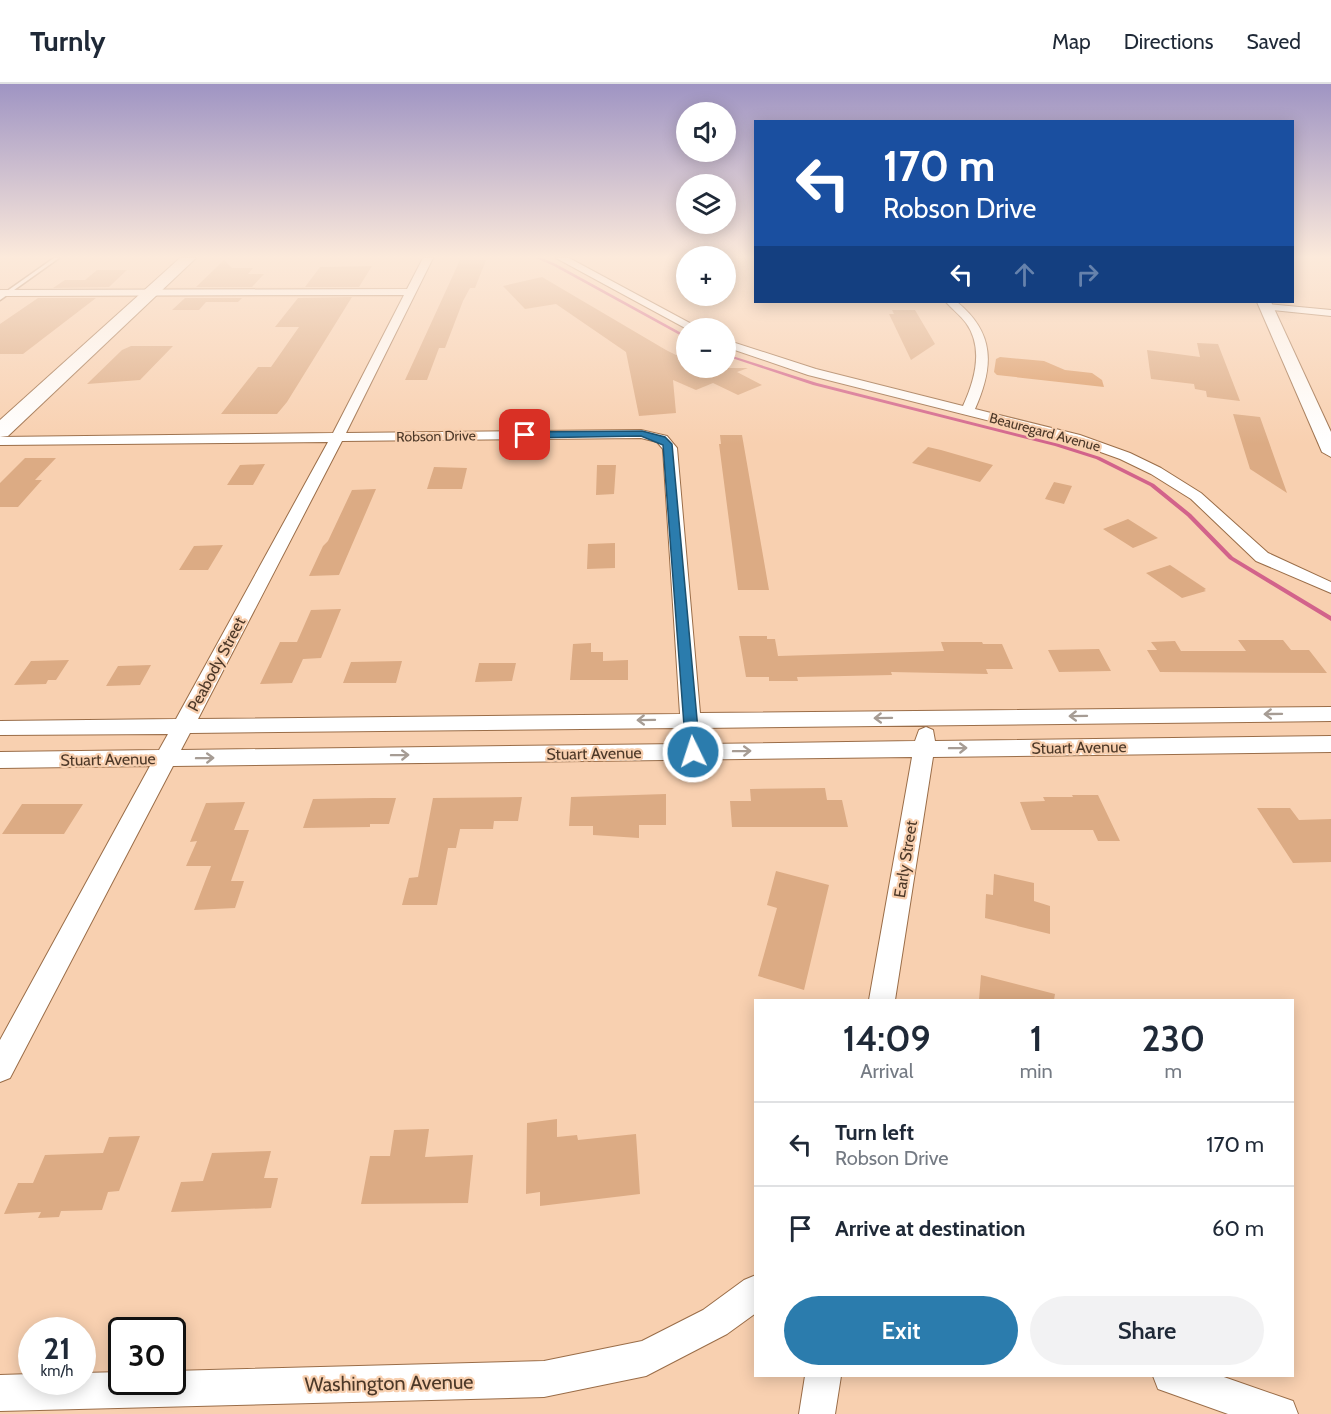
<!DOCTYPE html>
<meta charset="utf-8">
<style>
:root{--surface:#fff;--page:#f2f2f3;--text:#1f2937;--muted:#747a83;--line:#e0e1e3;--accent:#2b7cad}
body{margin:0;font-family:Cabin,sans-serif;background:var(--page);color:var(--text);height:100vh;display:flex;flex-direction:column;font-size:22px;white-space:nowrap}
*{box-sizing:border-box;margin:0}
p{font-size:20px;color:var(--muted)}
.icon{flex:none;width:33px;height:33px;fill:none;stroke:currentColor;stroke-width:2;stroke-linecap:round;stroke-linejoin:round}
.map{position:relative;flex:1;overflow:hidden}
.sheet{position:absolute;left:754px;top:915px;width:540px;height:378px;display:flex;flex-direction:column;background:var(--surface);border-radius:0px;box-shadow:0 3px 15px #0003}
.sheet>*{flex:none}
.guide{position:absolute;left:754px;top:36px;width:540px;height:183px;border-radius:0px;box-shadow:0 3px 15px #0003;background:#1a4fa0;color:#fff;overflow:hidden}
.controls{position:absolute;left:676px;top:18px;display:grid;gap:12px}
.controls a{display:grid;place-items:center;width:60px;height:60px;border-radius:50%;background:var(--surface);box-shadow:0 3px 15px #0003;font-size:30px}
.speed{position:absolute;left:18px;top:1233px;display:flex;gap:12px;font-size:30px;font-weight:700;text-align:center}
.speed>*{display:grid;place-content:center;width:78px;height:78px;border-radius:50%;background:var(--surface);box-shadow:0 3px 15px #0003;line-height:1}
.speed small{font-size:15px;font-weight:400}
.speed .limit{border:3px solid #111;border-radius:9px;background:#fff;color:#111}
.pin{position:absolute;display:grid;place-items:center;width:51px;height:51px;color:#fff;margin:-26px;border-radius:12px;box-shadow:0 3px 9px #0006}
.me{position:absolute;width:66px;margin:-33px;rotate:356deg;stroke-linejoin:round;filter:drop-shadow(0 0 4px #0008)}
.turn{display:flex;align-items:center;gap:21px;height:126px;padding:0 30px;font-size:27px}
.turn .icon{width:78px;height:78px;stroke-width:2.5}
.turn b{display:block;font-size:42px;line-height:51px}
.lanes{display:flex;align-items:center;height:57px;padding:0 30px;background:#0003;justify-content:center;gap:30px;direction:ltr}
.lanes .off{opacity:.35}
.eta{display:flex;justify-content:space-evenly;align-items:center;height:102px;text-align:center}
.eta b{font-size:36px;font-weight:600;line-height:42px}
.action{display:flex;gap:12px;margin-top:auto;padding:12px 30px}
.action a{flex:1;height:69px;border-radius:36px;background:var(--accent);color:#fff;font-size:24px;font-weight:600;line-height:69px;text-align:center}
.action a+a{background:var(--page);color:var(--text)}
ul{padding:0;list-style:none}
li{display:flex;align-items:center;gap:18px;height:84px;padding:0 30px;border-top:2px solid var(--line)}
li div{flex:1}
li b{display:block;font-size:22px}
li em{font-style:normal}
header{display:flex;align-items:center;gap:36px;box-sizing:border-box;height:84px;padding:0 30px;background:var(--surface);border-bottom:2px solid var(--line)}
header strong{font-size:28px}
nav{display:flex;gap:33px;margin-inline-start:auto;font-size:21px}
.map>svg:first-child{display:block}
</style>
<header>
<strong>Turnly</strong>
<nav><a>Map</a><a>Directions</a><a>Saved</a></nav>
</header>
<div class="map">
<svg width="1331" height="1330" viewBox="0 0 1331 1330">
<rect width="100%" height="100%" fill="#f8d0b0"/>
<!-- green -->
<path fill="#db9b67" d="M1000,273L1044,277L1065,286L1092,289L1102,296L1104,303L997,291L994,288L996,275Z"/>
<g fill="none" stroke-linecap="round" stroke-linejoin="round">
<!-- stream -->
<path fill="#d2638b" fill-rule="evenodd" d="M536,174H542L556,180L687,252V255L554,182Z
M726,270L817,299L1059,360L1100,373L1154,400L1191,430L1233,473L1331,532V537L1229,475L1187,432L1150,402L1096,375L1055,362L813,301L726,272Z"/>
</g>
<!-- building -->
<path fill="#dcab84" d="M224,176L232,184H253L248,190H264L252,203H196Z
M460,176H486L475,204H470L463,217L445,264H439L427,296H405Z
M372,182L359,203H305L320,183Z
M97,186H127L109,203L53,204L65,196H85Z
M542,193L666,266L676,271L687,266V284H748L737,288L762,301L738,311L713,299L696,306L673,296L676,329L639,332L626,268L556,220L525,225L503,202Z
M352,213L287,318L277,330H221L258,283H271L299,243H275L298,214Z
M38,214H96L23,270H0V240Z
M185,214H242L238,218H206L199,226H172Z
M892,226H915L935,260L911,276L889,230H894Z
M1197,259L1218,260L1240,317L1207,313L1206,307L1195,305L1194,300L1151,295L1147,266L1200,273Z
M131,262H173L140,296L87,300L122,266Z
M1233,330L1260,333L1287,409L1250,385Z
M720,351H742L769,506H738L719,360H721Z
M928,363L941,366L993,381L980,398L912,379Z
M25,374H56L35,396H42L18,423H0V399Z
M265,380L253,401H227L240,381Z
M597,381H616L614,410L596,411Z
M434,383L467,384L462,405H427Z
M1054,398L1072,402L1064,420L1045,415Z
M376,405L339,491L309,492L323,462L328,457L352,406Z
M1128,435L1158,454L1133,464L1103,445Z
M615,459V484L587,485L588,460Z
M223,461L208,486H179L194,462Z
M1170,481L1206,505L1204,506L1206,507L1182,514L1146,489Z
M341,525L321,574L303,575L292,599L260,600L280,558H297L311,526Z
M739,552H767V555H775L778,572L944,567L941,558H982L983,560H1002L1013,585H986L988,590L891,588L892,591L797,593L798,597H769V593H746Z
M1238,556H1283L1291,566H1309L1327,589L1160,588L1147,566H1157L1151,558L1175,557L1181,567H1246Z
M591,559V568H603V577L628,576V596H570L573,560Z
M1099,565L1111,587L1059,588L1048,566Z
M69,576L56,596H48L46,600L14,601L31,577Z
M402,577L396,599H343L351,578Z
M479,579H516L512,597L475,598Z
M151,581L140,601L106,602L118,582Z
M825,704L827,716H842L848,743H732L730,717H751L750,705Z
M666,710V741H639V754L593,751V742H569L571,713Z
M1072,711H1098L1120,757H1098L1093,746H1031L1020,718L1045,717L1043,713H1073Z
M522,713L518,737H494L493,745H460L456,764H448L437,821H402L409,794L418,793L433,714Z
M374,714H396L389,740H370V743L303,744L313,715Z
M245,718L234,746H249L231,797H244L235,824L194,826L211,782H186L197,757L190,758L206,719Z
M22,720H83L64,750H2Z
M1257,724H1290L1299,736L1331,735V778L1293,779Z
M776,787L829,801L804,906L758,892L777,824L767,821Z
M994,790L1034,799V817L1050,822V850L985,834L986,810L993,811Z
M981,891L1055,910L1054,916H979Z
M557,1035V1053L577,1051L578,1056L636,1050L640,1110L540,1122V1108L526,1110L527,1039Z
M429,1045L425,1073L473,1071L468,1119L361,1120L370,1072H390L394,1046Z
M140,1052L119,1107L108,1108L102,1126L61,1127L59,1133L38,1134L41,1128L4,1130L18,1099H33L45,1071L103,1069L109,1053Z
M271,1067L264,1094H278L271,1124L171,1128L181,1098L203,1097L212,1069Z"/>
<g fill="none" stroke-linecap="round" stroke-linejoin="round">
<!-- service casing -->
<g stroke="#9a6d48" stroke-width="3">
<path id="service" d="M54,174H59L0,216V212Z"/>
</g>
<!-- minor casing -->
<g stroke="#9a6d48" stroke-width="2">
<path id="minor" d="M423,174H433L346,349L641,346L667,352L677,364L700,629L1331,623V637L702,644L703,660L915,657L919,646L926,643L933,646L935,657L1331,652V668L933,673L895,916H869L912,673L173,682L10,994L0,998V956L150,682L0,684V668L159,666L168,650L0,651V637L176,635L328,358L0,361V353L333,349L404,211L0,212V206L407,205ZM641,354L657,358L663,365L680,630L198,635L342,357ZM681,644L682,660L181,666L190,649Z
M556,174H569L699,244L687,245Z
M946,218H957C995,249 994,282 975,325L1080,351L1130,369L1161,384L1201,409L1268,469L1331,498V509L1256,477L1191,415L1151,390L1120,375L1070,357L808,291L726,263V256L816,285L963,322C975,296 984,264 966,239C960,231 952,225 946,218Z
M1267,220L1331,226V232L1263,225L1262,223Z
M756,1191V1229L727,1250L646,1292L544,1313L0,1327V1291L32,1290V1298H82V1289L122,1288V1298H172V1287L544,1277L642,1257L703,1226L744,1196Z
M805,1292H841L835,1330H799Z
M1153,1292H1221L1293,1317L1298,1330H1228L1158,1305Z"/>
</g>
<!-- tertiary casing -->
<g stroke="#9a6d48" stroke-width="2">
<path id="tertiary" d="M1257,218H1271L1331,348V373L1322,368Z"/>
</g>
<!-- primary casing -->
<g stroke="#9a6d48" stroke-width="2">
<path id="primary" d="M180,174H196L8,352L0,353V336Z"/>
</g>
<!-- service -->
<use href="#service" fill="#fff" fill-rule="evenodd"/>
<!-- minor -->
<use href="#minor" fill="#fff" fill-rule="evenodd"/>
<!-- tertiary -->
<use href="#tertiary" fill="#fff" fill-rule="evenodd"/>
<!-- primary -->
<use href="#primary" fill="#fff" fill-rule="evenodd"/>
</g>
<!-- one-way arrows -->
<defs><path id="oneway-shaft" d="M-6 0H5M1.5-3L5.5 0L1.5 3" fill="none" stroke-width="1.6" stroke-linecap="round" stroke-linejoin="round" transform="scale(1.5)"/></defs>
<g stroke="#a69c94">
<use href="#oneway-shaft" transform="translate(1273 630) rotate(179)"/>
<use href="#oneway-shaft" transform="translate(1078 632) rotate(179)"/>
<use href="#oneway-shaft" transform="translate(883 634) rotate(179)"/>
<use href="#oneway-shaft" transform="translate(646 636) rotate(179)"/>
<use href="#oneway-shaft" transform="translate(958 664) rotate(-1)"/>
<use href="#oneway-shaft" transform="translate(742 667) rotate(-1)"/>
<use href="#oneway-shaft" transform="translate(400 671) rotate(-1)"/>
<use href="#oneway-shaft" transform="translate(205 674) rotate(-1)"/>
</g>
<!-- sky -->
<linearGradient id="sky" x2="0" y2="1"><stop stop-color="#9f94c3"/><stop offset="0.48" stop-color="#fceadb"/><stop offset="1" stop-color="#fceadb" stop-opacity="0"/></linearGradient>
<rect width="1331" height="360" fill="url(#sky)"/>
<!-- route -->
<path fill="#2b7cad" stroke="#1c5170" stroke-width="1.5" d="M642,347L665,353L672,360L700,668L693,673L686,668L663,361L641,352L525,354L520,351L525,348Z"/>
<g text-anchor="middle" stroke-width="4.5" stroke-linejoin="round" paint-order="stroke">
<!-- far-street labels -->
<g font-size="14" fill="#4c3828" stroke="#f8d0b0">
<text transform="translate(1045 348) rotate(15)" y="5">Beauregard Avenue</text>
<text transform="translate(436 352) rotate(-1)" y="5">Robson Drive</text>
</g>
<!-- street labels -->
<g font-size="16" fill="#4c3828" stroke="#f8d0b0">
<text transform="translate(216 580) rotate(-62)" y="6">Peabody Street</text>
<text transform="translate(1079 663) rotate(-1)" y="6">Stuart Avenue</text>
<text transform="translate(594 669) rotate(-1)" y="6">Stuart Avenue</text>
<text transform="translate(108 675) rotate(-1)" y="6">Stuart Avenue</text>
<text transform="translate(905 775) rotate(-81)" y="6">Early Street</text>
</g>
<!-- near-street labels -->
<g font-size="20" fill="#4c3828" stroke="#f8d0b0">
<text transform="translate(389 1299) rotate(-1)" y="7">Washington Avenue</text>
</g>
</g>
</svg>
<div class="controls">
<a><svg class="icon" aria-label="sound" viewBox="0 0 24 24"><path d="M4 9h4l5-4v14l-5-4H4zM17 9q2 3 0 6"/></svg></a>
<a><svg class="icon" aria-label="layers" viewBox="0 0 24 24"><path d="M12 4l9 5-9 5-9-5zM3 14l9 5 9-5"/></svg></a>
<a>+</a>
<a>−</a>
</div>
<div class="speed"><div>21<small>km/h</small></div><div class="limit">30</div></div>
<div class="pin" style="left:525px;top:351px;background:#d93025"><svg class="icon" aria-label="arrive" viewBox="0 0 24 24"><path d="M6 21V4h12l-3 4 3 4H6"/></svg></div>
<svg class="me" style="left:693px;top:668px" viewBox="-20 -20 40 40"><circle r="17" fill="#2b7cad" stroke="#fff" stroke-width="3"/><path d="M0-11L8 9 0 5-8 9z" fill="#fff"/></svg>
<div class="guide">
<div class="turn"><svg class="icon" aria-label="left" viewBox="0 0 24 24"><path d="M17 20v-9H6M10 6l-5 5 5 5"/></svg><div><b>170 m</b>Robson Drive</div></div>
<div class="lanes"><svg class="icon" aria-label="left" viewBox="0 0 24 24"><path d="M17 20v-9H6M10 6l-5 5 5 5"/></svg><svg class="icon off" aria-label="ahead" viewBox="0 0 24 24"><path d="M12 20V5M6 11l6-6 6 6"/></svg><svg class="icon off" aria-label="right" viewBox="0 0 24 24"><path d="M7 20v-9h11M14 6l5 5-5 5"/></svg></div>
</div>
<section class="sheet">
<div class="eta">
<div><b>14:09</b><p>Arrival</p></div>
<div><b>1</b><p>min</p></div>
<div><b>230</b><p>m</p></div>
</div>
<ul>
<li><svg class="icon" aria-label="left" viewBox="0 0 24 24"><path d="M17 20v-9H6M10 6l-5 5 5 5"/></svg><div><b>Turn left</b><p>Robson Drive</p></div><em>170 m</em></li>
<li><svg class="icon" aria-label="arrive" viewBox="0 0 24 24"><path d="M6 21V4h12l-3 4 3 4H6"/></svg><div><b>Arrive at destination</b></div><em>60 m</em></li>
</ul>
<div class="action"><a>Exit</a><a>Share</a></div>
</section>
</div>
